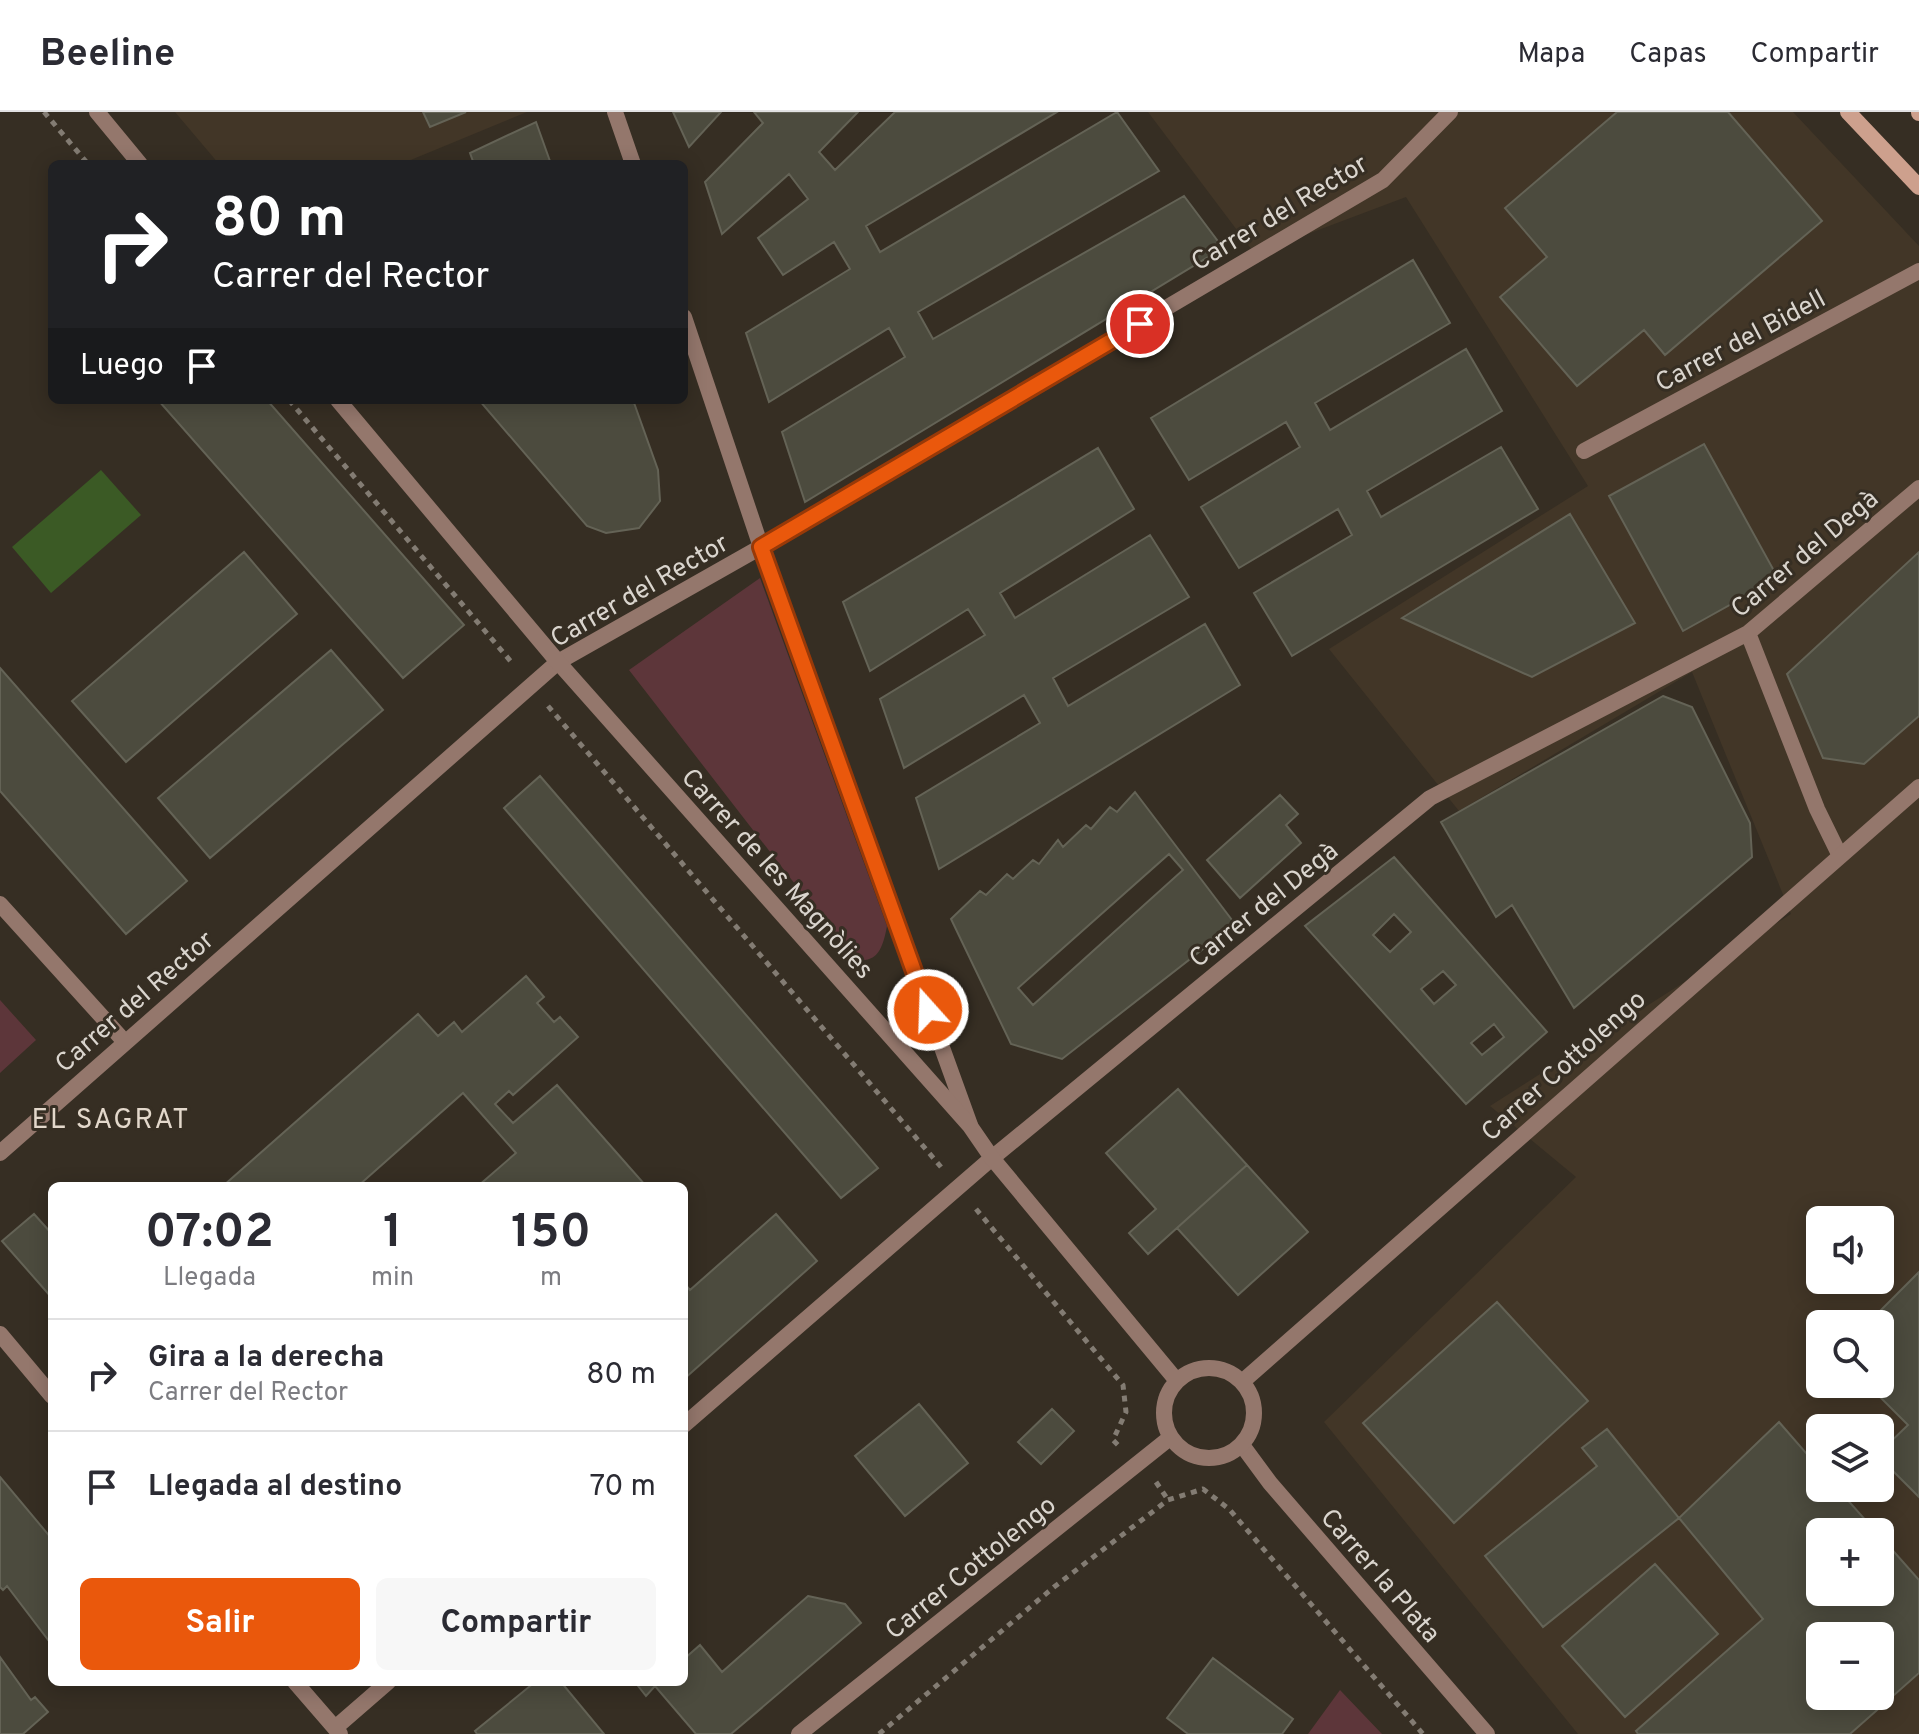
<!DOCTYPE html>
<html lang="es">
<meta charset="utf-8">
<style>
:root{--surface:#fff;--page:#f7f7f7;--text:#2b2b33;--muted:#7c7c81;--line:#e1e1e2;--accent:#ea580c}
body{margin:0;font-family:Overpass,sans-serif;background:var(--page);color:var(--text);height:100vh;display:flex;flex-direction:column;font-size:30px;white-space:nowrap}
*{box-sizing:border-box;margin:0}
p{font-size:26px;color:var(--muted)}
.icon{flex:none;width:44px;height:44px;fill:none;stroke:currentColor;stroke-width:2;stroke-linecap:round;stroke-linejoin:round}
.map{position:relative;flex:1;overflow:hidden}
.sheet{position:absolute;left:48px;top:1070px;width:640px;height:504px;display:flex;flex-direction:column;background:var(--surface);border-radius:12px;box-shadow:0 4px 20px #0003}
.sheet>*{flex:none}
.hud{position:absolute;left:48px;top:48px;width:640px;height:244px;border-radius:12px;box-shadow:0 4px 20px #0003;background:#202124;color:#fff;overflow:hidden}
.controls{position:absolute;left:1806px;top:1094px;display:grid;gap:16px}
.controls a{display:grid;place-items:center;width:88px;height:88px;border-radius:12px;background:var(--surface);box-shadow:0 4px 20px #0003;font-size:40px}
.pin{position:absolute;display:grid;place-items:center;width:68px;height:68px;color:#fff;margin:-34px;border:4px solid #fff;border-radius:50%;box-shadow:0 2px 8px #0007}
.me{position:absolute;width:88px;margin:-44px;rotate:340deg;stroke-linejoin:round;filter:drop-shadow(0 0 6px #0008)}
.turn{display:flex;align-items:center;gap:28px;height:168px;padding:0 32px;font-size:36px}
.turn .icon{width:104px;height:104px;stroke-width:2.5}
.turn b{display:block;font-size:56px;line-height:68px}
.then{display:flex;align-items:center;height:76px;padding:0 32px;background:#0003;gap:16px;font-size:30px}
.eta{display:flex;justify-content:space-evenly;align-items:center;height:136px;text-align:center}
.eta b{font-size:48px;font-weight:700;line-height:56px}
.action{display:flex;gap:16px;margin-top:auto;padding:16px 32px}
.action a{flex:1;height:92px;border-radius:12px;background:var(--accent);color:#fff;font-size:32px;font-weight:700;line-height:92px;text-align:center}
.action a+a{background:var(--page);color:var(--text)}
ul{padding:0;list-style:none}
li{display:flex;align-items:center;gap:24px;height:112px;padding:0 32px;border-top:2px solid var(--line)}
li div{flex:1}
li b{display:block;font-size:30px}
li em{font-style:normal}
header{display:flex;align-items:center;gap:48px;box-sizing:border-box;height:112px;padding:0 40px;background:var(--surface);border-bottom:2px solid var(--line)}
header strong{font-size:38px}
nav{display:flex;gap:44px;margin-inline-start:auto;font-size:28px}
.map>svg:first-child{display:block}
</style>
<header>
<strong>Beeline</strong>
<nav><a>Mapa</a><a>Capas</a><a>Compartir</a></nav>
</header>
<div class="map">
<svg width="1919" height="1622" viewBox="0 0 1919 1622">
<rect width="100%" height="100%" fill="#362e23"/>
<!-- built -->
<path fill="#423627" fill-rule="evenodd" d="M175,0H527L401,52H219Z
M1148,0H1793L1919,134V1622H1578L1324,1310L1576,1065L1490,994L1791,802L1692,560L1459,699L1329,537L1588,374L1406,85L1255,142ZM1820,1108H1880V1168H1820ZM1820,1212H1880V1272H1820ZM1820,1316H1880V1376H1820ZM1820,1420H1880V1480H1820ZM1820,1524H1880V1584H1820Z"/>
<!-- green -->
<path fill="#5d363a" d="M760,466L887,814C883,835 878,853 853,847L629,558Z
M0,888L36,928L0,961Z
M1340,1578L1382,1622H1308Z"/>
<!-- water -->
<path fill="#3b5a25" d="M101,358L141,403L51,481L12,435Z"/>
<!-- building -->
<path fill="#4c4b3e" stroke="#646356" stroke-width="2" fill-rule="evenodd" d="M423,0H466L430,15Z
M673,0H721L689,35Z
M754,0H858L819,40L835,58L895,0H1057L866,114L880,140L1117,0L1159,59L918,200L933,227L1184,84L1223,136L805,390L782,320L905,245L889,216L769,290L746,221L850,157L834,130L783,163L758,126L808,87L789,62L722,122L705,70L763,11Z
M1617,0H1728L1822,109L1665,243L1644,218L1577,274L1500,185L1547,145L1505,96Z
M536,10L551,52H474L470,41Z
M1413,148L1450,211L1315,291L1330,318L1466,237L1502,299L1367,379L1381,405L1501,335L1538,397L1292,544L1254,481L1352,423L1338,397L1239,456L1201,395L1300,335L1286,310L1189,368L1151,306Z
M158,288H267L464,513L403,566Z
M479,288H633L658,358L660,389L639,416L606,421L587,414Z
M1704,332L1778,466L1683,519L1609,384Z
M1098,336L1134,397L1000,481L1015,506L1150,423L1189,485L1053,566L1068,594L1205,512L1240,573L939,757L916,686L1040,611L1024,583L904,656L880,587L985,523L968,497L870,559L843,490Z
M1570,402L1635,511L1532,565L1402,506Z
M244,440L297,502L126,650L72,589Z
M1919,440V604L1864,652L1823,646L1787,562Z
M331,538L383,598L210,746L158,686Z
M0,556L187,769L126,822L0,679Z
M1663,584L1692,595L1750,711L1752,745L1574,896L1512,793L1496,805L1441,710Z
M540,664L878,1056L841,1086L504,696Z
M1135,680L1235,812L1062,947L1011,932L951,807L980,779L986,783L1007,762L1013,767L1033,748L1039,752L1058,728L1063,735L1086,713L1091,717L1110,695L1117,700ZM1169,742L1183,758L1033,893L1018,876Z
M1280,683L1298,702L1286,713L1301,731L1240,786L1207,748Z
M1394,745L1547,920L1466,992L1305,814ZM1394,802L1411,820L1390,840L1373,823ZM1443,859L1456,873L1434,892L1421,877ZM1494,912L1504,925L1482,943L1471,931Z
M526,864L544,885L537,891L554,910L560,905L578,925L513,983L509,979L495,992L513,1011L557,973L646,1074H478L516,1041L463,981L358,1074H223L418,902L438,924L454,910L462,920Z
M1178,977L1247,1053L1148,1142L1129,1121L1156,1097L1106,1041Z
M1247,1053L1308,1120L1238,1183L1177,1116Z
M34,1102L52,1122V1186L2,1129Z
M776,1102L817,1149L684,1267V1171L690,1178Z
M1919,1160V1385L1880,1346V1340L1908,1313L1867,1272H1880V1212H1867Z
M1497,1190L1588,1289L1454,1411L1363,1311Z
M919,1292L968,1351L905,1404L855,1344Z
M1052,1297L1074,1319L1041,1352L1018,1330Z
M1779,1310L1820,1357V1376H1837L1876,1420H1820V1480H1880V1424L1919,1468V1561L1850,1622H1638L1636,1619L1763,1507L1679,1406ZM1820,1524H1880V1584H1820Z
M1607,1317L1679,1406L1543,1515L1485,1444L1597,1354L1582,1336Z
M0,1365L52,1427V1533L7,1474L3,1478L0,1475Z
M1655,1452L1718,1522L1625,1605L1562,1534Z
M808,1484L845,1492L861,1511L731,1622H696L655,1574L646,1584L635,1570H684V1547L700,1533L722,1560Z
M0,1545L31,1588L35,1585L48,1600L23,1622H0Z
M1213,1546L1293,1607L1282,1622H1188L1167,1606Z
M535,1570H561L604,1622H477L475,1619Z"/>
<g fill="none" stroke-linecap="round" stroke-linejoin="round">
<!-- path -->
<path stroke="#837c73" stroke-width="5" stroke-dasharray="6 6" stroke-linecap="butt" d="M44,0L88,52
M289,288L513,552
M548,594L941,1055
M976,1097L1123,1273L1126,1300L1113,1328L1118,1333
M1156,1370L1168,1388
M879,1622L1054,1475L1168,1388L1203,1377L1229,1397L1423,1622"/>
<!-- minor -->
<path stroke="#94776c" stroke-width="16" d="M615,0L633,52
M684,205L761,435L970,1013
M1584,339L1919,159
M1748,521L1817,697L1839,742
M0,792L124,929
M0,1041L558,550L761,435L1383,68L1450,0
M0,1222L52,1284
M684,1313L992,1046L1430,686L1748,521L1919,376
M1242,1333L1270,1371L1487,1622
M295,1570L340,1622
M335,1616L388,1570"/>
<!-- tertiary -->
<path stroke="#94776c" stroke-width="16" d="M97,0L140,52
M338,288L558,550L970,1014L992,1046L1177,1269
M1164 1301a45 45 0 1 1 90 0a45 45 0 1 1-90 0Z
M1242,1270L1919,675
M799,1622L1171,1325"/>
<!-- secondary -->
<path stroke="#cda08d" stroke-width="16" d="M1848,0L1919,75
M1919,0V1"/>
</g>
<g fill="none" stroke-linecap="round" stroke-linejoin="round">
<!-- route casing -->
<g stroke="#983908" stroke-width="20">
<path id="route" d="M928,898L761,435L1140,212"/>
</g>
<!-- route -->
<use href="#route" stroke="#ea580c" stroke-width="14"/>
</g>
<g text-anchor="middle" stroke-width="6" stroke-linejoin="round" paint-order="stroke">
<!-- street labels -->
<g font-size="26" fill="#dad5ce" stroke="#362e23">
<text transform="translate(1279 100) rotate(-31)" y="9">Carrer del Rector</text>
<text transform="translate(1740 228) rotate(-28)" y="9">Carrer del Bidell</text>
<text transform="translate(1804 441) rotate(-40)" y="9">Carrer del Degà</text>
<text transform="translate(639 478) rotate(-30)" y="9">Carrer del Rector</text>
<text transform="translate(778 761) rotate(48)" y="9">Carrer de les Magnòlies</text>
<text transform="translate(1263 792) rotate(-39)" y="9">Carrer del Degà</text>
<text transform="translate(134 889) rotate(-41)" y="9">Carrer del Rector</text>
<text transform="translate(1563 953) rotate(-42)" y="9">Carrer Cottolengo</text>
<text transform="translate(970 1455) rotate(-39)" y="9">Carrer Cottolengo</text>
<text transform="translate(1381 1463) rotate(49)" y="9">Carrer la Plata</text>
</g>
<!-- neighbourhood labels -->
<g font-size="28" letter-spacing="2" fill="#e3d8cb" stroke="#362e23">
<text x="111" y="1016">EL SAGRAT</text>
</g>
</g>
</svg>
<div class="controls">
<a><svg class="icon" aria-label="sound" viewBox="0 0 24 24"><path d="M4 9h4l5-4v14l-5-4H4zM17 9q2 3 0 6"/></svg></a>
<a><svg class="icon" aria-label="search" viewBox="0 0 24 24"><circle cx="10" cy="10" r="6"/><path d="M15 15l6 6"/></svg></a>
<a><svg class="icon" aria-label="layers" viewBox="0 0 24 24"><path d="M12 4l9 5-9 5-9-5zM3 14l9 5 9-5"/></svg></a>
<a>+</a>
<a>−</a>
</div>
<div class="pin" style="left:1140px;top:212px;background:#d93025"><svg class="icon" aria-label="arrive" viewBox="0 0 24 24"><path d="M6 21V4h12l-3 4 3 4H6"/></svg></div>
<svg class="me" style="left:928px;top:898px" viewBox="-20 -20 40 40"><circle r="17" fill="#ea580c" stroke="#fff" stroke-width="3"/><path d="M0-11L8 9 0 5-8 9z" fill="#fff"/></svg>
<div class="hud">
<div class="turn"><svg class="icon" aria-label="right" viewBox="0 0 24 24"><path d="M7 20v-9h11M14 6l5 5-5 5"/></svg><div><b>80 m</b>Carrer del Rector</div></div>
<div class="then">Luego<svg class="icon" aria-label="arrive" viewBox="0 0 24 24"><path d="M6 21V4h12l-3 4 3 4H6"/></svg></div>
</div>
<section class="sheet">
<div class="eta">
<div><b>07:02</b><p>Llegada</p></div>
<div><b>1</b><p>min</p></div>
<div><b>150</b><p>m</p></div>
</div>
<ul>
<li><svg class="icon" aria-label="right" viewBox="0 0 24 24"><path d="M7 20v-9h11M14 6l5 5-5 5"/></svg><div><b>Gira a la derecha</b><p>Carrer del Rector</p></div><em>80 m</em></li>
<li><svg class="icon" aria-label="arrive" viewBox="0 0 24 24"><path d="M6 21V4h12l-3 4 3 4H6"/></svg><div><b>Llegada al destino</b></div><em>70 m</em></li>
</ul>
<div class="action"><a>Salir</a><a>Compartir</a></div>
</section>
</div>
